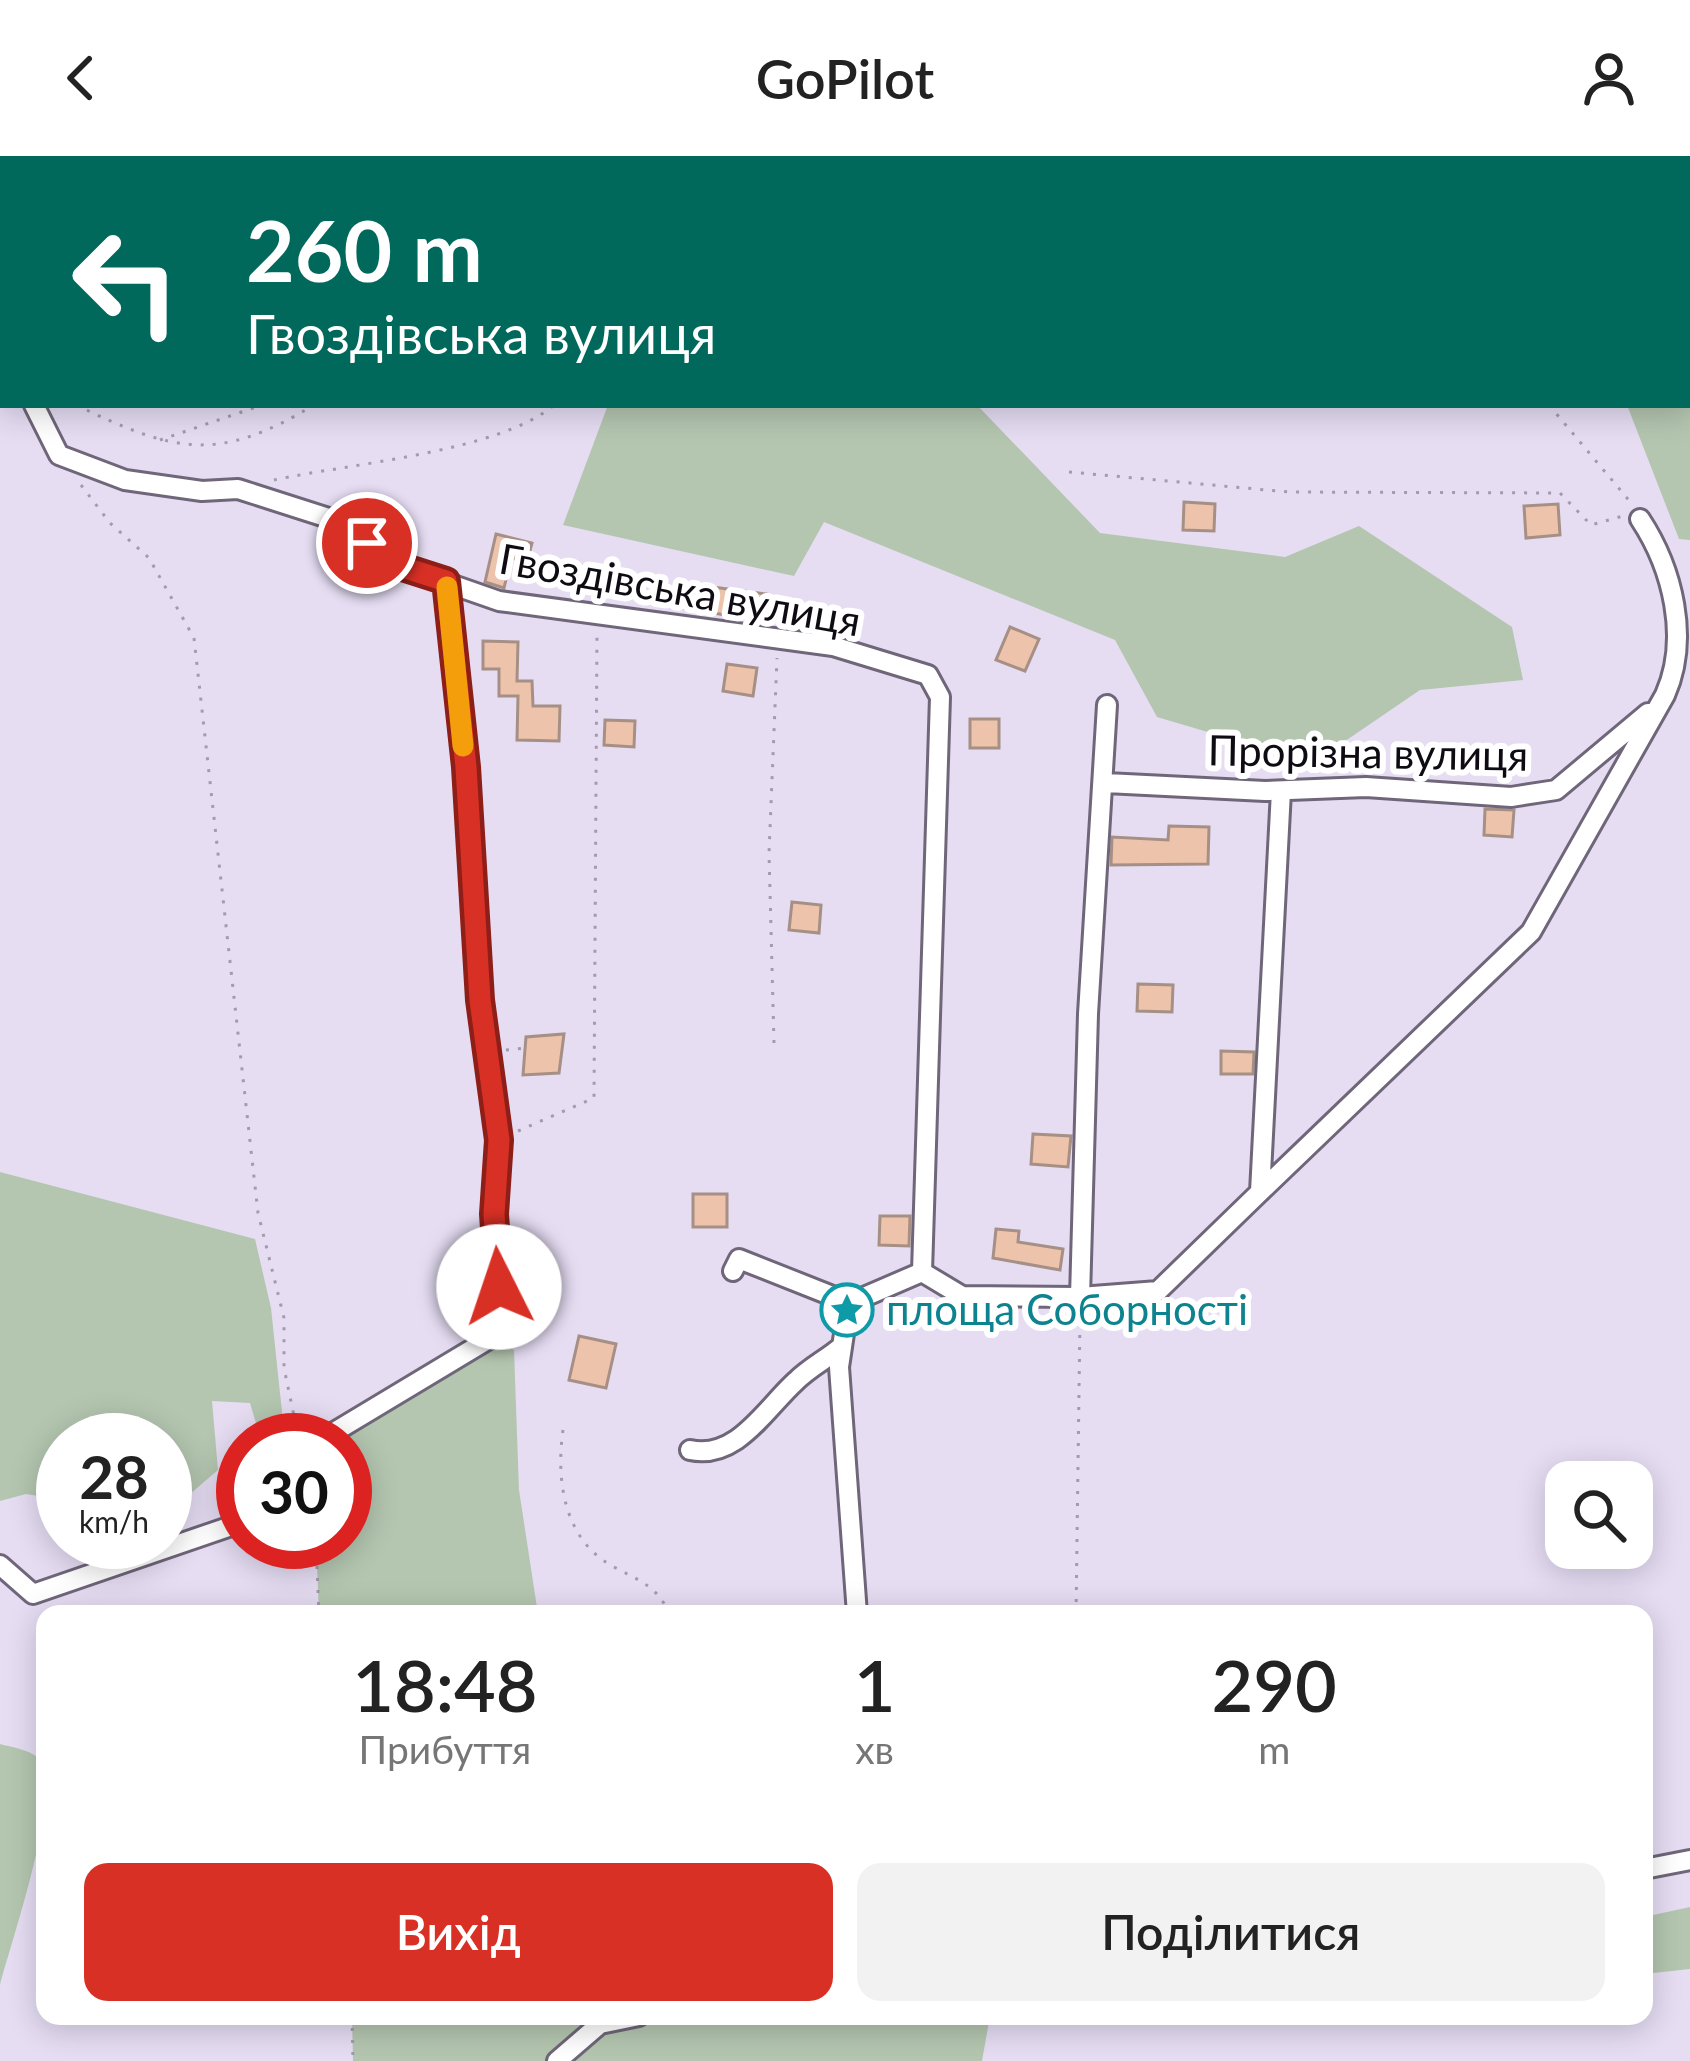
<!DOCTYPE html>
<html lang="uk">
<meta charset="utf-8">
<style>
:root{--surface:#fff;--page:#f2f2f2;--text:#222;--muted:#767676;--accent:#d93025}
body{margin:0;font-family:Lato,sans-serif;background:var(--page);color:var(--text);height:100vh;display:flex;flex-direction:column;font-size:45px;white-space:nowrap}
*{box-sizing:border-box;margin:0}
p{font-size:39px;color:var(--muted)}
.icon{flex:none;width:66px;height:66px;fill:none;stroke:currentColor;stroke-width:2;stroke-linecap:round;stroke-linejoin:round}
.map{position:relative;flex:1;overflow:hidden}
.sheet{position:absolute;left:36px;top:1449px;width:1617px;height:420px;display:flex;flex-direction:column;background:var(--surface);border-radius:24px;box-shadow:0 6px 30px #0003}
.sheet>*{flex:none}
.banner{position:absolute;left:0px;top:0px;width:1692px;height:252px;box-shadow:0 6px 30px #0003;background:#00695c;color:#fff;overflow:hidden}
.buttons{position:absolute;left:1545px;top:1305px;display:grid;gap:24px}
.buttons a{display:grid;place-items:center;width:108px;height:108px;border-radius:24px;background:var(--surface);box-shadow:0 6px 30px #0003;font-size:60px}
.speed{position:absolute;left:36px;top:1257px;display:flex;gap:24px;font-size:60px;font-weight:700;text-align:center}
.speed>*{display:grid;place-content:center;width:156px;height:156px;border-radius:50%;background:var(--surface);box-shadow:0 6px 30px #0003;line-height:1}
.speed small{font-size:30px;font-weight:400}
.speed .limit{border:18px solid #d22;background:#fff;color:#111}
.pin{position:absolute;display:grid;place-items:center;width:102px;height:102px;color:#fff;margin:-51px;border:6px solid #fff;border-radius:50%;box-shadow:0 3px 12px #0007}
.me{position:absolute;width:132px;margin:-66px;rotate:356deg;stroke-linejoin:round;filter:drop-shadow(0 0 9px #0008)}
.turn{display:flex;align-items:center;gap:42px;height:252px;padding:0 48px;font-size:54px}
.turn .icon{width:156px;height:156px;stroke-width:2.5}
.turn b{display:block;font-size:84px;line-height:102px}
.eta{display:flex;justify-content:space-evenly;align-items:center;height:204px;text-align:center}
.eta b{font-size:72px;font-weight:600;line-height:84px}
.button{display:flex;gap:24px;margin-top:auto;padding:24px 48px}
.button a{flex:1;height:138px;border-radius:24px;background:var(--accent);color:#fff;font-size:48px;font-weight:600;line-height:138px;text-align:center}
.button a+a{background:var(--page);color:var(--text)}
header{display:flex;justify-content:space-between;align-items:center;height:156px;padding:0 48px;background:var(--surface);font-size:54px;font-weight:600}
.map>svg:first-child{display:block}
</style>
<header><svg class="icon" aria-label="back" viewBox="0 0 24 24"><path d="M15 5l-7 7 7 7"/></svg>GoPilot<svg class="icon" aria-label="person" viewBox="0 0 24 24"><circle cx="12" cy="8" r="4"/><path d="M4 21q1-7 8-7t8 7"/></svg></header>
<div class="map">
<svg width="1690" height="1905" viewBox="0 0 1690 1905">
<rect width="100%" height="100%" fill="#e6ddf3"/>
<!-- green -->
<path fill="#b4c6b0" d="M1690,229V384L1679,383L1627,249H1689Z
M608,249H977L1100,377L1285,401L1359,370L1512,471L1523,524L1420,534L1313,607L1157,561L1115,484L824,366L794,420L563,369Z
M0,1016L255,1083L271,1152L285,1284H261L250,1247L212,1245L218,1314L176,1350L165,1326V1284H63V1333L56,1343L26,1338L0,1345Z
M489,1183L514,1194L519,1334L538,1458H319L316,1386H345V1284H321Z
M0,1588C14,1592 35,1594 42,1607C61,1640 11,1787 0,1829Z
M1690,1751V1813L1644,1818V1761Z
M352,1860H586L589,1875L639,1860H990L982,1905H353Z"/>
<!-- building -->
<path fill="#edc3ab" stroke="#a69085" stroke-width="3" d="M1184,346L1215,348L1214,375L1183,374Z
M1558,348L1560,379L1526,382L1524,350Z
M496,378L532,387L527,406L511,402L504,432L485,426Z
M682,427L766,438L761,465L678,451Z
M1010,471L1039,483L1025,515L996,504Z
M483,485L518,486L517,525H532L533,550H560L559,585L517,584L518,540H499V513H483Z
M727,508L757,512L753,540L723,535Z
M970,563H999V592H970Z
M605,564L635,565L634,591L604,589Z
M1485,653L1514,654L1512,681L1484,679Z
M1169,670L1209,671L1208,708L1111,709L1112,681L1168,684Z
M792,746L821,749L819,777L789,774Z
M1138,828L1173,829L1172,856L1137,855Z
M564,878L559,917L523,919L526,881Z
M1221,895L1254,896L1253,918H1221Z
M1033,978L1071,980L1068,1011L1031,1008Z
M693,1038H727V1071H693Z
M880,1060H910L909,1090L879,1089Z
M996,1073L1019,1075L1018,1086L1063,1093L1060,1114L993,1102Z
M579,1180L616,1188L606,1232L569,1224Z"/>
<g fill="none" stroke-linecap="round" stroke-linejoin="round">
<!-- street casing -->
<g stroke="#6f6679" stroke-width="24">
<path id="street" d="M107,3L108,0
M0,230H3
M34,249L59,299L125,324L202,335L238,333L341,366L393,408L499,445L833,490L928,519L940,541L922,1116L962,1140L1080,1141L1158,1135L1260,1036L1281,635
M1106,627L1265,635L1366,631L1511,641L1556,634L1648,557
M1260,1036L1531,776L1665,539C1690,483 1673,413 1640,363
M733,1115L739,1103L845,1145L857,1144
M1080,1141L1088,858L1107,549
M321,1284L489,1183L499,1131L494,1058L499,984L480,844L466,611L446,425
M690,1294C737,1304 765,1253 796,1225C810,1211 827,1203 842,1190
M0,1409L33,1438L243,1366
M857,1458L839,1211L845,1171L857,1144L922,1116
M1644,1713L1690,1704
M557,1905L600,1868L639,1860"/>
</g>
<!-- path -->
<path stroke="#a29bac" stroke-width="3" stroke-dasharray="3 9" stroke-linecap="butt" d="M819,0L821,3
M1650,0L1653,3
M507,3L509,0
M1689,19H1690
M1689,61L1690,60
M0,97L3,96
M76,249C174,296 217,308 314,249
M1549,249L1632,348
M160,284L262,249
M1069,316L1289,336L1560,337L1591,369L1623,360
M274,324C347,308 499,296 554,249
M81,329L110,367L149,402L194,482L258,1057L284,1162V1212L299,1284
M774,887L769,697L777,502
M506,894L527,892
M518,975L594,942L597,477
M563,1274C556,1323 563,1384 614,1411C638,1424 659,1431 669,1458
M316,1386L319,1458
M1076,1458L1080,1161
M352,1860L353,1905"/>
<!-- street -->
<use href="#street" stroke="#fff" stroke-width="18"/>
</g>
<g fill="none" stroke-linecap="round" stroke-linejoin="round">
<!-- route casing -->
<g stroke="#8d1f18" stroke-width="30">
<path id="route" d="M367,387L393,408L446,425L466,611L480,844L499,984L494,1058L499,1131"/>
</g>
<!-- route -->
<use href="#route" stroke="#d93025" stroke-width="21"/>
<!-- slow -->
<path stroke="#f59e0b" stroke-width="21" d="M447,431L463,590"/>
</g>
<!-- icons -->
<defs>
<g id="sight-ring" transform="scale(2.7)"><circle r="9.5" fill="#fff" stroke="#0f9aa8" stroke-width="1.5"/><path d="M0-6L1.8-2.2L6-1.7L2.9 1.2L3.7 5.4L0 3.3L-3.7 5.4L-2.9 1.2L-6-1.7L-1.8-2.2Z" fill="#0f9aa8"/></g>
</defs>
<g fill-rule="evenodd">
<use href="#sight-ring" x="847" y="1154"/>
</g>
<g text-anchor="middle" stroke-width="12" stroke-linejoin="round" paint-order="stroke">
<!-- street labels -->
<g font-size="42" fill="#0e0b12" stroke="#fff">
<text transform="translate(680 434) rotate(10)" y="15">Гвоздівська вулиця</text>
<text transform="translate(1368 597) rotate(1)" y="15">Прорізна вулиця</text>
</g>
<!-- culture labels -->
<g font-size="42" fill="#0d838f" stroke="#fff" text-anchor="start">
<text x="886" y="1169">площа Соборності</text>
</g>
</g>
</svg>
<div class="buttons">
<a><svg class="icon" aria-label="search" viewBox="0 0 24 24"><circle cx="10" cy="10" r="6"/><path d="M15 15l6 6"/></svg></a>
</div>
<div class="speed"><div>28<small>km/h</small></div><div class="limit">30</div></div>
<div class="pin" style="left:367px;top:387px;background:#d93025"><svg class="icon" aria-label="arrive" viewBox="0 0 24 24"><path d="M6 21V4h12l-3 4 3 4H6"/></svg></div>
<svg class="me" style="left:499px;top:1131px" viewBox="-20 -20 40 40"><circle r="19" fill="#fff"/><path d="M0-13L10 11 0 6-10 11z" fill="#d93025"/></svg>
<div class="banner">
<div class="turn"><svg class="icon" aria-label="left" viewBox="0 0 24 24"><path d="M17 20v-9H6M10 6l-5 5 5 5"/></svg><div><b>260 m</b>Гвоздівська вулиця</div></div>
</div>
<section class="sheet">
<div class="eta">
<div><b>18:48</b><p>Прибуття</p></div>
<div><b>1</b><p>хв</p></div>
<div><b>290</b><p>m</p></div>
</div>
<div class="button"><a>Вихід</a><a>Поділитися</a></div>
</section>
</div>
